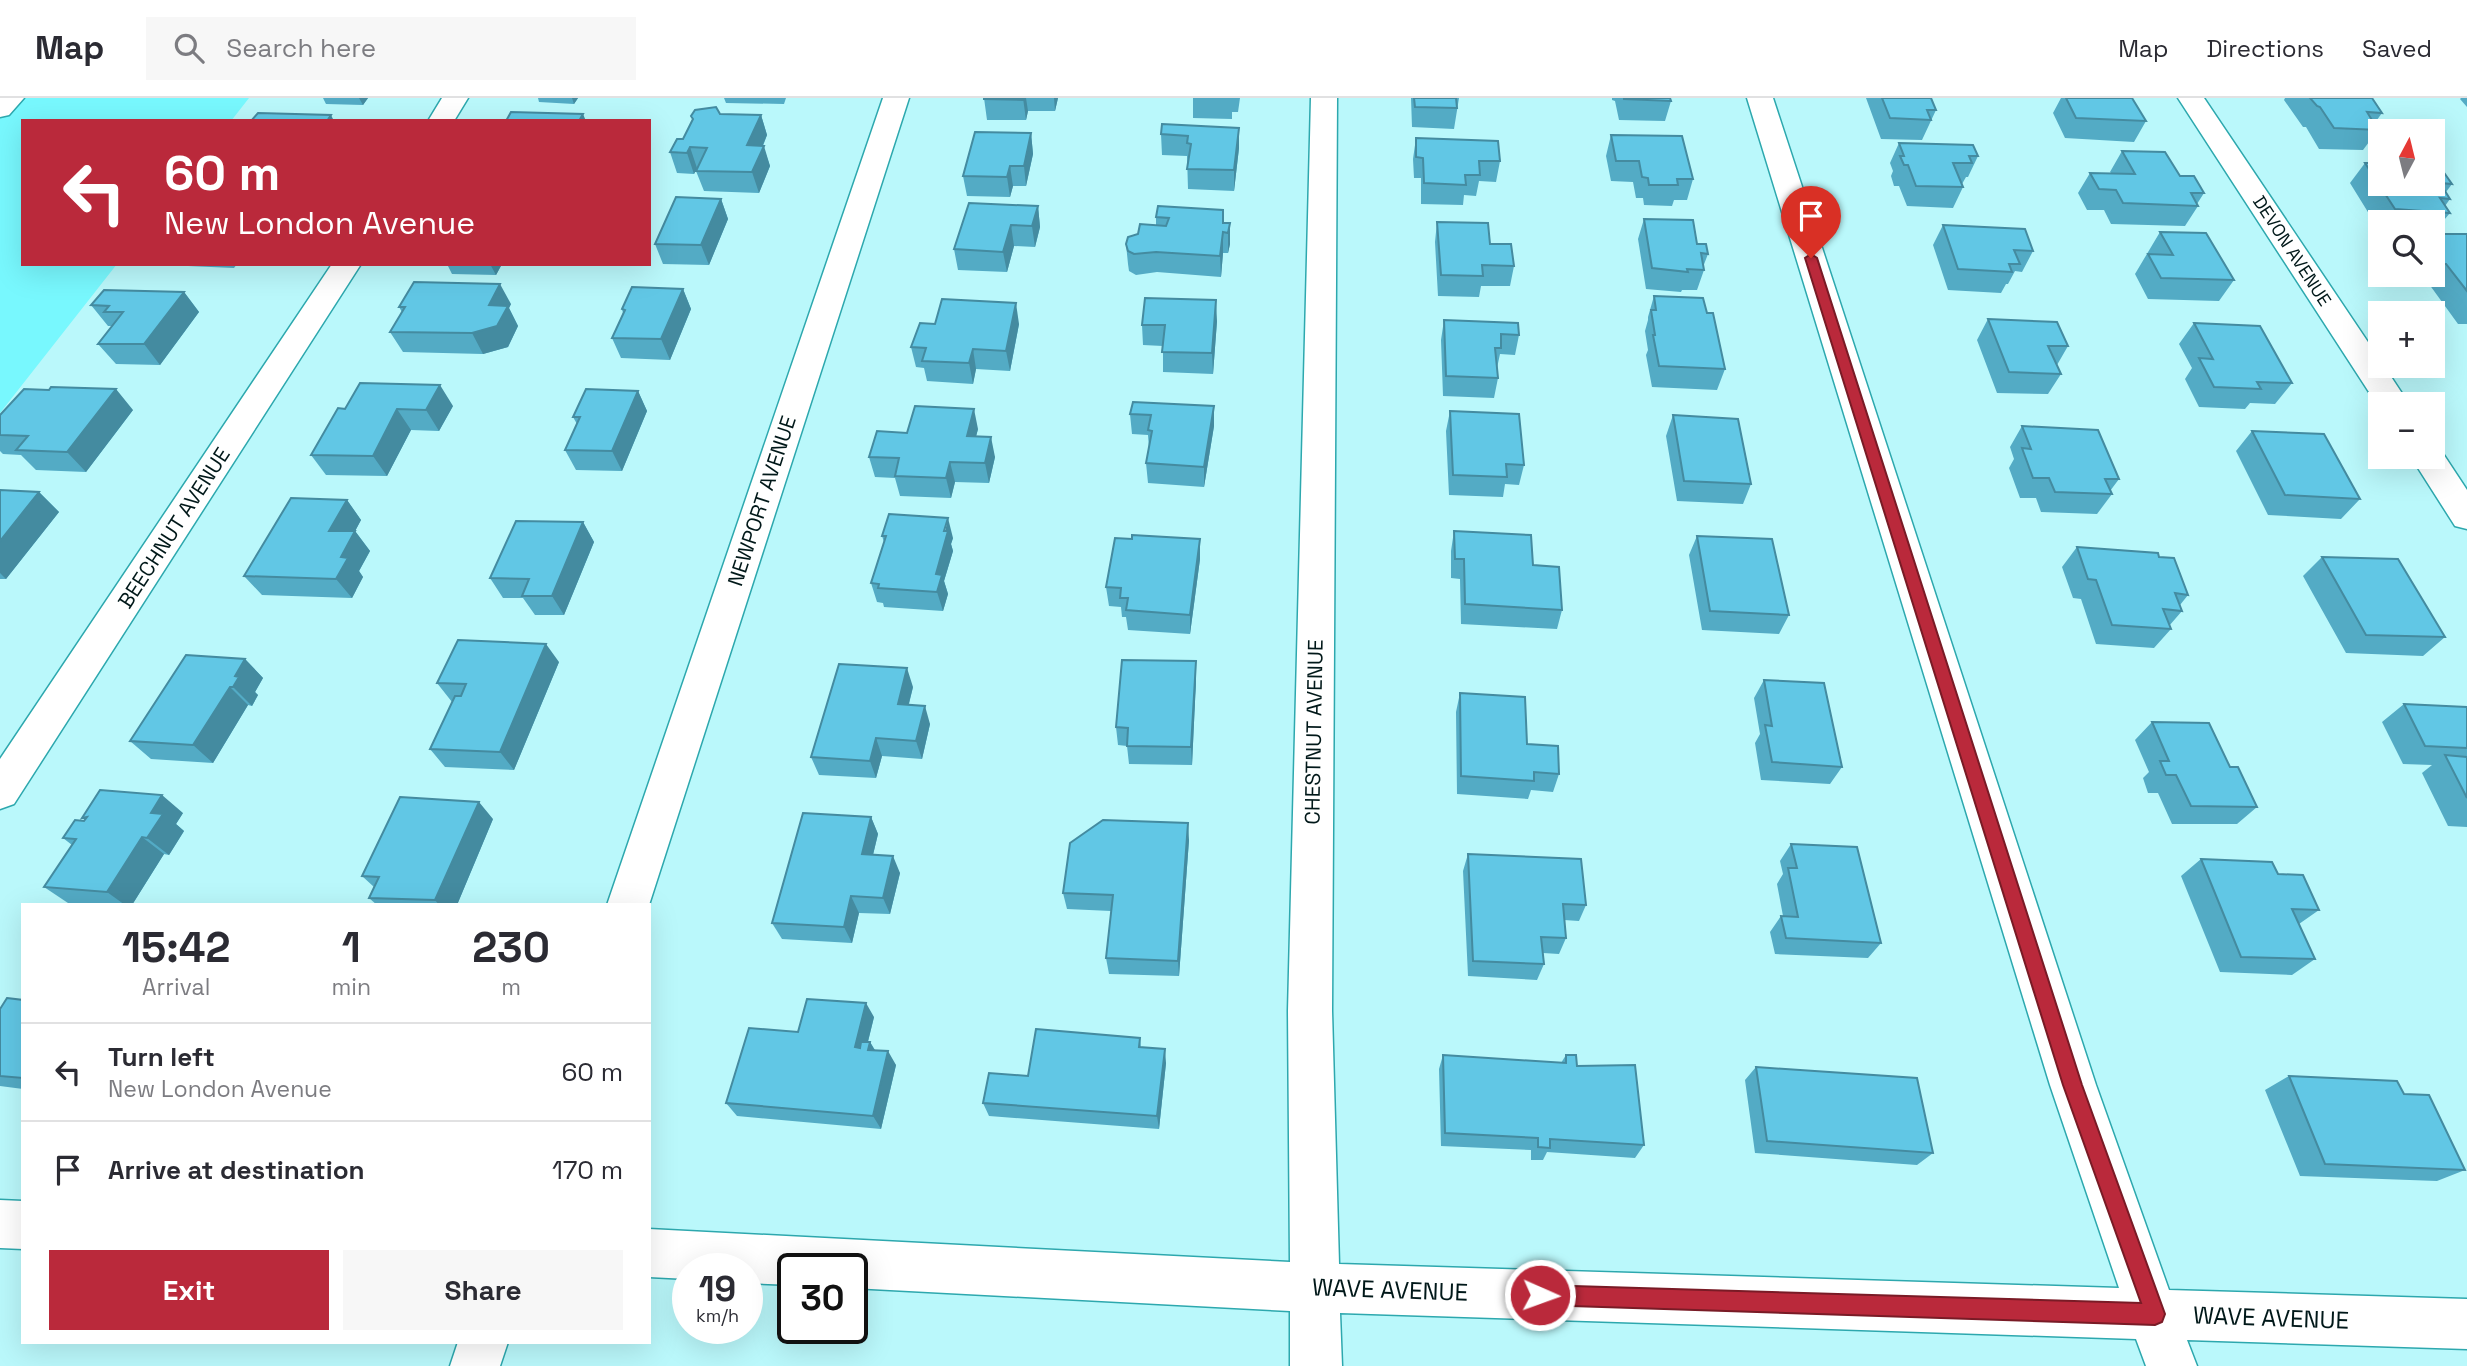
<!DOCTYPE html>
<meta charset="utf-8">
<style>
:root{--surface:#fff;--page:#f7f7f7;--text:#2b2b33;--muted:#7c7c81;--line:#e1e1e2;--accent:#ba293b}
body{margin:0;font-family:"Space Grotesk",sans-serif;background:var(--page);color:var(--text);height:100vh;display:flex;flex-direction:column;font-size:26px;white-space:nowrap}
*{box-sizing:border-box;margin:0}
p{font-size:23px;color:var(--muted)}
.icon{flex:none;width:38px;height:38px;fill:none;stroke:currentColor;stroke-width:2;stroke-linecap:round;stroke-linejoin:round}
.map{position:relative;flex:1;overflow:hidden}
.panel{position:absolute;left:21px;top:805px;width:630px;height:441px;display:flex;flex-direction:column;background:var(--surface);border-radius:0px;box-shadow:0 7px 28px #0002}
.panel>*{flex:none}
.banner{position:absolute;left:21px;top:21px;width:630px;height:147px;border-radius:0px;box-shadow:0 7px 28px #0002;background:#ba293b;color:#fff;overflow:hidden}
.needle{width:46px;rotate:7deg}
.buttons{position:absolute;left:2368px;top:21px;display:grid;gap:14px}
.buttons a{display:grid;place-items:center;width:77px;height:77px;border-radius:0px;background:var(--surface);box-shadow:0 7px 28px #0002;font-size:35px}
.speed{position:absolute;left:672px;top:1155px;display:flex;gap:14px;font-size:35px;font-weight:700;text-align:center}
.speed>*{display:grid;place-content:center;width:91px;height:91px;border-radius:50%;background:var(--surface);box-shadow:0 7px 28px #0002;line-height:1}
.speed small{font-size:18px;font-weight:400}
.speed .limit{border:4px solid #111;border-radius:10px;background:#fff;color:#111}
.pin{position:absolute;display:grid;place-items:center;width:60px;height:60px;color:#fff;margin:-72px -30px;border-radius:50% 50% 50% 0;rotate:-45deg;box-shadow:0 0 7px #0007}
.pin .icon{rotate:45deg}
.me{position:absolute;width:77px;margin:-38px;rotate:92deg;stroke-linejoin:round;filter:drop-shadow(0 0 5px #0008)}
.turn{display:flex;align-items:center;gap:24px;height:147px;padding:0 28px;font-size:32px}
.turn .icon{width:91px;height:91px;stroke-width:2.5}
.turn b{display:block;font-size:49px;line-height:60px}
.eta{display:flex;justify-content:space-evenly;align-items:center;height:119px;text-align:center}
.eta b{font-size:42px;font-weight:600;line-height:49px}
.action{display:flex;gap:14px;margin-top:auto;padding:14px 28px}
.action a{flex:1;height:80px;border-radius:0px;background:var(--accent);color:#fff;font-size:28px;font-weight:600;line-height:80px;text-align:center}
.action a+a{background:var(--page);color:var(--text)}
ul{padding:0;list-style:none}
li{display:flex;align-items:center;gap:21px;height:98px;padding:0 28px;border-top:2px solid var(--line)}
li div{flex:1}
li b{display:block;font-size:26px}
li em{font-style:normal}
header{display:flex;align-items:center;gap:42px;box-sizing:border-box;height:98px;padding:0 35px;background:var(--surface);border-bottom:2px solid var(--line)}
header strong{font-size:33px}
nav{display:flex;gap:38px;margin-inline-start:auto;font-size:24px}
.search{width:490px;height:63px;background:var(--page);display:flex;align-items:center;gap:18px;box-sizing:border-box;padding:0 24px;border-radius:0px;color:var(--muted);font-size:26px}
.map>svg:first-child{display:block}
</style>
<header>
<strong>Map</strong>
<div class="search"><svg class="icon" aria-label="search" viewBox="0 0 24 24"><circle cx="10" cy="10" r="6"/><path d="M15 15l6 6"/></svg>Search here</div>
<nav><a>Map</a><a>Directions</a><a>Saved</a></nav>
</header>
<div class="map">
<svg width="2467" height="1268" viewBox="0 0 2467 1268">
<rect width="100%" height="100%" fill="#baf8fb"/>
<!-- built -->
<path fill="#78f8fe" d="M0,0H249L231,23H23V166H117L0,315Z"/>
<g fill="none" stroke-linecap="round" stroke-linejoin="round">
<!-- minor casing -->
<g stroke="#2da8ae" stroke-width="3">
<path id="minor" d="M0,0H24L9,17L0,19Z
M442,0H468L454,23H428Z
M883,0H909L649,807H607Z
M1311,0H1337L1332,913L1339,1166L2119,1190L2050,987L1747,0H1773L2096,987L2169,1192L2467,1201V1251L2187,1242L2197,1268H2146L2136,1241L1340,1215L1342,1268H1290V1213L852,1190V1171H793V1187L747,1185V1171H688V1181L649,1179V1131L1290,1164L1288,913Z
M2178,0H2204L2380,262V268H2384L2409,306H2380V311Z
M332,166H361L14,706L0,711V661Z
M2432,349L2440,351L2467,392V431L2455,428L2411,359H2432Z
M0,1102L23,1103V1151L0,1150Z
M458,1244H508L500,1268H450Z"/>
</g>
<!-- minor -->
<use href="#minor" fill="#fff" fill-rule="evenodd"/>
</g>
<!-- wall -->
<path fill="#53abc5" d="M323,0H368L363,7L326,6Z
M538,0H578L574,6L539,4Z
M724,0H786L784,6L726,5Z
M984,0H1058L1055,13H1028L1026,22H987Z
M1193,0H1240L1238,14H1232V21L1193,20Z
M1411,0H1459L1454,31L1412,29Z
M1612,0H1670L1671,3L1665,23L1619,22L1615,3L1612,2Z
M1866,0H1931L1936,12L1922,42L1881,41Z
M2061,0H2132L2146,23L2134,44L2065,40L2053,15Z
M2285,0H2372L2382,15L2374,26L2378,32L2363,52L2319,51L2306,29H2303L2284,2Z
M2461,0H2467V9L2460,1Z
M720,16L761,17L767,37L763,48L770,68L759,95L704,93L696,73L697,70L694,76L677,75L670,54L683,41L693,22L691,18Z
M1162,26L1239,50L1234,93L1188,91L1187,58L1162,57L1161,36Z
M1031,35L1033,56L1026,88H1013L1010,99L967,98L963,78Z
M1611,37L1693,81L1687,102H1674L1672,108L1644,107L1643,100H1636L1633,84L1611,83L1606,58Z
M1416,40L1500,63L1496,84L1479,83L1476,98L1464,97L1463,107L1421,106V80H1414L1413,61Z
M1899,45L1978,58L1968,79H1966L1962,86L1963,89L1953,110L1907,108L1899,88H1894L1891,78L1893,73L1890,65Z
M2122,53L2180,78L2204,95L2197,106L2198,108L2185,128L2111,126L2104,112H2087L2078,95L2090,75H2111L2110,74Z
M2365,65L2432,69L2452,86L2446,94L2450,101L2445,108L2450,115L2433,135L2432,124H2380V132H2379L2350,85Z
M721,101L728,121L709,167L663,166L655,146Z
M1038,108L1040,129L1035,149L1014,148L1007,174L958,172L954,151Z
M1156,119L1230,125V146L1228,155H1223L1221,179L1157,174L1136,177L1129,173L1128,166L1126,146L1156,127Z
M1644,121L1697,146L1708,156L1703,169L1704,172L1697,192H1682L1681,194L1646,191L1638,141Z
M1437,124L1490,146L1514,168L1510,188H1481L1479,199L1438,198L1435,144Z
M1943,127L2033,153L2022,174L2015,173L2008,186H2006L2001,195L1948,192L1933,147Z
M2160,134L2234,182L2219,203L2148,201L2135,176Z
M2432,136H2467V226H2458L2429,186H2423L2415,177H2432Z
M164,166H237L234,170L165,167Z
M447,166H502L496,177L452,176Z
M683,191L691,211L670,262L621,260L612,240L623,215L622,211Z
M184,194L199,214L160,267L116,266L98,246L112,228H108L91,207Z
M1654,198L1707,215L1725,271L1717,292L1652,289L1646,257L1648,252L1645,233L1648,222V219Z
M511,206L509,210L518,228L508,249L483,256L403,254L390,234L402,214L399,209Z
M1988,221L2068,248L2057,267L2061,276L2048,296L1997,295L1977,242Z
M1444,222L1519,237L1515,257L1500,256L1497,270L1498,280L1494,300L1443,298L1441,242Z
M1217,223L1213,276L1163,274V248L1143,247L1142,227Z
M2194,225L2292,285L2275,306L2250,305L2245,311L2199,309L2185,281L2192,270L2179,246Z
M935,226H1019L1010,273L976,271L973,286L927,283L924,270L916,269L911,249Z
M638,293L647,313L622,373L576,372L565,352L577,326L573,319Z
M1133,304L1214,328L1204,389L1148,385L1146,365L1149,350L1148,337L1132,336L1130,316Z
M453,308L439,333L411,332L387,378L326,377L311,357L338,310Z
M133,312L86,374L36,372L21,357L3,356L0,353V317Z
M1450,313L1524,367L1519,387L1505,386L1503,399L1449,397L1446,333Z
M1673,317L1751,386L1743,406L1677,403L1666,338Z
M2022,328L2119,381L2110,393L2112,396L2097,416L2041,414L2036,400H2020L2009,370L2014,361L2010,349Z
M978,331L976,338L995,359L989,385L955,384L951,400L900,398L895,380L875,379L869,359L907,335Z
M2252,333L2360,401L2341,421L2268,417L2236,353Z
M0,392L39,394L59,414L6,481H0Z
M347,402L361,422L355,433L370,453L359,473L363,479L352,500L262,497L244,478Z
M583,424L594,444L564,517H535L523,500H503L490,480Z
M1454,433L1533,467L1562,512L1557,531L1461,526L1460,481L1451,480V453Z
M882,438L953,440L951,446L953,453L944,483L948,496L943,513L884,509L883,505L877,504L871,485L884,444Z
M1697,438L1789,517L1779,536L1702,532L1689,457Z
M2077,449L2159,459L2188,497L2180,507L2182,513L2169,528L2171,531L2154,550L2096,546L2081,501L2073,500L2062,469Z
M2322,459L2445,539L2423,558L2346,555L2303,478Z
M1200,461L1190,536L1128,532L1126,519H1122L1121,509L1109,508L1106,489Z
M245,561L263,580L255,594L258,597L252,608L248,607L213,665L151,661L130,643Z
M1196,563V582L1192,667L1129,666L1127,648L1118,647L1116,629Z
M559,564L514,672L445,669L430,651L452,604L437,585Z
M1764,582L1842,669L1830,686L1761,682L1755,645L1760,636L1754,600Z
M913,589L909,606L930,626L922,661L882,658L876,680L819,677L811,659Z
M1460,595L1527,646L1559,676L1553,694L1531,692L1528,701L1457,696L1456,614Z
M2404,606L2467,609V729L2448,728L2422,675L2432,667L2403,666L2382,624Z
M2152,624L2230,669L2257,709L2237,726H2172L2158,695H2148L2143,680L2149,674L2135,642Z
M183,715L176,726L184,733L169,757L164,756L132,807H90L68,805L44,789L72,747L63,740L84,723L85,722L82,720Z
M871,719L878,736L873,757L900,775L890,816L859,815L852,845L782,841L772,825Z
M493,721L457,807H377L369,800L374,789L362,778Z
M1189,742L1179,878L1109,876L1106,860L1111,813L1067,811L1063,795Z
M1791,746L1881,845L1868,860L1775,856L1770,834L1781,818H1783L1777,786L1783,776L1780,763Z
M1468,756L1586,807L1579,823L1564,822L1566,840L1559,856L1543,855L1544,866L1537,882L1468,878L1463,773Z
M2201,761L2278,776L2319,812L2299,826L2315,861L2292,877L2220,874L2181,778Z
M23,902V991L0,988V911Z
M874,919L868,944H870L875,952L896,967L881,1031L737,1018L726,1005L798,934Z
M1140,940L1141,950L1166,965L1159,1031L989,1018L983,1005L1028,978Z
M1443,957L1561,965L1566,957L1577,968L1644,1047L1635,1060L1547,1054L1543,1062H1531V1052L1441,1048L1439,971Z
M1756,969L1933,1055L1917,1067L1755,1055L1745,982Z
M2289,978L2404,996L2465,1072L2437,1083L2300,1078L2265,992Z"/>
<!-- shaded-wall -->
<path fill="#448ba0" d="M359,0H368L363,7Z
M572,0H578L574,6Z
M1023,0H1026L1028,13L1026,22Z
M1054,0H1058L1055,13Z
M583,16L586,23H579Z
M331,17L334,23H327Z
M761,17L767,37L754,68L747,47Z
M1239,30V50L1234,93V72Z
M1031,35L1033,56L1026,88L1024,68Z
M764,48L770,68L759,95L752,74Z
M690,49L697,70L694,76L687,55Z
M1010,68L1013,88L1010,99L1007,79Z
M721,101L728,121L709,167L701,147Z
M1038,108L1040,129L1035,149L1032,128Z
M1223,112V155L1221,179L1220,158Z
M1230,125V146L1228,155V135Z
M1011,127L1014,148L1007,174L1003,154Z
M490,166H502L496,177Z
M500,186L511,206L509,210L518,228L508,249L483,256L472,235Z
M683,191L691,211L670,262L661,241Z
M184,194L199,214L160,267L144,246Z
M1216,202L1217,223L1213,276L1212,255Z
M1016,205L1019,226L1010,273L1006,253Z
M973,251L976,271L973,286L969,265Z
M440,287L453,308L439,333L426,312Z
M116,291L133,312L86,374L67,354Z
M638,293L647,313L622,373L612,353Z
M1214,308V328L1204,389V369Z
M397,311L411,332L387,378L373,358Z
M974,311L978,331L971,358L967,338Z
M991,339L995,359L989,385L985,365Z
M950,364L955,384L951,400L946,380Z
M39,394L59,414L6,481L0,475V443Z
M347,402L361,422L345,452L329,433Z
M948,420L953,440L951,446L953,453L944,483L948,496L943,513L937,494L936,476Z
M583,424L594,444L564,517L552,498Z
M355,433L370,453L359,473L363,479L352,500L336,481L341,459Z
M1200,441V461L1190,536V517Z
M546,546L559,564L514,672L500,654Z
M245,561L263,580L255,594L258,597L252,608L233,589L235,578Z
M1196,563V582L1192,667L1191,649Z
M907,570L913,589L904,624L898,606Z
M230,589L248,607L213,665L193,647Z
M925,608L930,626L922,661L916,643Z
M876,640L882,658L876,680L870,663Z
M162,697L183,715L176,726L184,733L169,757L147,740L151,715Z
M479,704L493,721L457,807H439L435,802Z
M871,719L878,736L869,773L862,756Z
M1188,725L1189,742L1179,878L1178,863Z
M142,739L164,756L132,807H125L107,794Z
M893,758L900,775L890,816L883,800Z
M851,798L859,815L852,845L844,829Z
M866,905L874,919L863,963L855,949Z
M870,944L878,958L868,952Z
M1165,951L1166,965L1159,1031L1157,1018Z
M888,953L896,967L881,1031L873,1018Z"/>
<!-- building -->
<path fill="#61c7e5" stroke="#448ba0" stroke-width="2" d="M984,0H1023V2L984,1Z
M1414,0H1456L1457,10L1415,9Z
M1624,0H1670L1671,3L1624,1Z
M1882,0H1931L1936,12H1927L1931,22L1890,20Z
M2066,0H2132L2146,23L2076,20Z
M2310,0H2372L2382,15L2367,14L2378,32L2334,30L2320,9L2317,8Z
M716,9L720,16L761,17L747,47L764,48L752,74L696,73L707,50L690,49L687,55L670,54L677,41H683L693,21L691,18L695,12Z
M511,14L583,16L579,23H506Z
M258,15L331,17L327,23H251Z
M1162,26L1239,30L1234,72L1187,71L1191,46L1187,45L1188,38L1161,36Z
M975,34L1031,35L1024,68H1010L1007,79L963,78Z
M1611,37L1682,38L1693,81H1677L1678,87H1649L1648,80L1642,79L1639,63H1616Z
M1416,40L1498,43L1500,63H1479L1480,77H1465L1466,87L1424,85L1423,60L1416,59Z
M1899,45L1973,47L1978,58H1969L1972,65H1953L1963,89L1916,88L1908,67H1904L1900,58H1904Z
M2122,53L2165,54L2180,78H2194L2204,95H2191L2198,108L2123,105L2116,92L2099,91L2090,75L2135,76Z
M2365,65H2380V86H2432V69H2440L2452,86L2440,85L2450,101L2440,100L2450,115L2395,111Z
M676,99L721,101L701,147L655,146Z
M969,105L1038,108L1032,128L1011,127L1003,154L954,151Z
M1158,108L1223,112V125H1230L1228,135L1223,134L1220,158L1156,154L1134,156L1128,153L1126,146L1128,139L1138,136L1140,126L1166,128L1169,120L1156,119Z
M1644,121L1693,122L1697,146H1706L1708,156L1701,155L1704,172L1687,171L1688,174L1652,170Z
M1437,124L1488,125L1490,146H1511L1514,168L1482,167L1483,178L1441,177Z
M1943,127L2025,131L2033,153L2014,152L2020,166H2009L2012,174L1958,171Z
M2160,134L2206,135L2234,182L2161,180L2148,156L2173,157Z
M2432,136H2467V193L2446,166H2440L2432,156H2439L2435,151H2442L2432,139Z
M414,184L500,186L489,207L508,208L497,228L472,235L390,234L405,209H399Z
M632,189L683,191L661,241L612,240L625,212L622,211Z
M104,192L184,194L144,246H98L123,214H104L109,208L91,207Z
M1654,198L1703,200L1707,215H1713L1725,271L1659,268L1653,237H1655L1651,212H1656Z
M1145,200L1216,202L1212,255L1162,254L1165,227H1142Z
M942,201L1016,205L1006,253L973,251L969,265L922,263L926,250L911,249L920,225L935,226Z
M1988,221L2057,224L2068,248H2048L2061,276L2009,274Z
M1444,222L1518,225L1519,237L1501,236V250H1495L1498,280L1446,278Z
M2194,225L2260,228L2292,285L2257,284L2261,291L2214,289L2199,260L2213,261Z
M360,285L440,287L426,312L397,311L373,358L311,357L338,310L345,311Z
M51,289L116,291L67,354L16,352L28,338L0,337V317L24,291L49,292Z
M586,291L638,293L612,353L565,352L580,319H573Z
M1133,304L1214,308L1204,369L1146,365L1152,333L1148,332L1151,317L1130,316Z
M915,308L974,311L967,338L991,339L985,365L950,364L946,380L895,378L899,360L869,359L877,333L907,335Z
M1450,313L1519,316L1524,367L1506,366L1507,379L1453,377Z
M1673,317L1738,321L1751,386L1684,383Z
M2022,328L2098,332L2119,381H2105L2112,396L2055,394L2049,380H2033L2022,350L2031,351Z
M2252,333L2324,336L2360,401L2285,397Z
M0,392L39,394L0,443Z
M291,400L347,402L329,433H355L341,459L348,460L336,481L244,478Z
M889,416L948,420L944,433H948L936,476L942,477L937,494L878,490L879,486L871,485L886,438H882Z
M516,423L583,424L552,498H522L529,481L490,480Z
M1454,433L1531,437L1533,467L1559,469L1562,512L1465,506L1464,461H1455Z
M1132,437L1200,441L1190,517L1126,512L1128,500H1120L1121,490L1106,489L1115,440L1132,441Z
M1697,438L1772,441L1789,517L1710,513Z
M2077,449L2158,455L2159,459L2174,460L2188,497L2175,495L2182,513L2163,511L2171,531L2112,527L2096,482L2088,481Z
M2322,459L2398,461L2445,539L2366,537Z
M458,542L546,546L500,654L430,651L455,598H461L466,586L437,585Z
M186,557L245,561L235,578L239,579L233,589H230L193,647L130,643Z
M1122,562L1196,563L1191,649L1127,648L1128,630L1116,629Z
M839,566L907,570L898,606L925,608L916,643L876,640L870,663L811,659Z
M1764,582L1824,585L1842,669L1772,664L1765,627L1772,628Z
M1460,595L1525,599L1527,646L1558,648L1559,676L1534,674V683L1461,678Z
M2404,606L2467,609V650L2425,648Z
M2152,624L2209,625L2230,669H2238L2257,709L2191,708L2176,677H2166L2160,663H2169Z
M2445,657L2467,659V700Z
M100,692L162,697L151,715L163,716L147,740L142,739L107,794L44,789L76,741L63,740L75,722L84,723L87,719L82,720Z
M400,699L479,704L435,802L369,800L379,779L362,778Z
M803,715L871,719L862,756L893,758L883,800L851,798L844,829L772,825Z
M1103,722L1188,725L1178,863L1106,860L1113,797L1063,795L1070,745Z
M1791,746L1857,749L1881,845L1786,840L1781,818L1798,819L1788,770H1797Z
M1468,756L1581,761L1586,807L1563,806L1566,840L1541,839L1544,866L1473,863Z
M2201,761L2272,764L2278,776L2303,777L2319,812L2292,811L2315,861L2241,859Z
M7,900L23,902V980L0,978V911Z
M807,901L866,905L855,949L860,950L861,944H870L868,952L888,953L873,1018L726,1005L749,930L798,934Z
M1036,931L1140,940L1139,949L1165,951L1157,1018L983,1005L989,975L1028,978Z
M1443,957L1566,965V957H1576L1577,968L1635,967L1644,1047L1550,1041V1050L1538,1049V1040L1445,1035Z
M1756,969L1917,980L1933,1055L1767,1043Z
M2289,978L2397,983L2404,996L2429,997L2465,1072L2325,1066Z"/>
<!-- route -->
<path fill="#ba293b" stroke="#791b26" stroke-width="2" d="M1811,156L1817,160L2082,987L2165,1216L2162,1224L2155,1227L1540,1207L1533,1204L1530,1197L1533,1190L1540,1187L2141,1205L2063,987L1805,160Z"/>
<g text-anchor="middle" stroke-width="5" stroke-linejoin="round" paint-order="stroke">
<!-- far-street labels -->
<g font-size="18" fill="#011819" stroke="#fff">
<text transform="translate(2292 153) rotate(57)" y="6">DEVON AVENUE</text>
</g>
<!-- street labels -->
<g font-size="21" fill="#011819" stroke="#fff">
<text transform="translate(762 403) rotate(-72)" y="7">NEWPORT AVENUE</text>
<text transform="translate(174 430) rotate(-57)" y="7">BEECHNUT AVENUE</text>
<text transform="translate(1314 634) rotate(-89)" y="7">CHESTNUT AVENUE</text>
</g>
<!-- near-street labels -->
<g font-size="24" fill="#011819" stroke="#fff">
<text transform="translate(1390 1192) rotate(2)" y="8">WAVE AVENUE</text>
<text transform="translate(2271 1220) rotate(2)" y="8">WAVE AVENUE</text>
</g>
</g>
</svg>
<div class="buttons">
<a><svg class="needle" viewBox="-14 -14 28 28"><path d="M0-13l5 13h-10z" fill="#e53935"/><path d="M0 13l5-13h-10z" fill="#7c7c81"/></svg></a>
<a><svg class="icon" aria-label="search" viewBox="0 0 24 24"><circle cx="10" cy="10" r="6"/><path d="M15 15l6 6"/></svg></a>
<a>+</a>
<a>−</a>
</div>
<div class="speed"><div>19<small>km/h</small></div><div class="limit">30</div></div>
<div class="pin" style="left:1811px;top:160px;background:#d93025"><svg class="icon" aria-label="arrive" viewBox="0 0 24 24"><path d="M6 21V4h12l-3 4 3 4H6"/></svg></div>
<svg class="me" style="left:1540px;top:1197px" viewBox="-20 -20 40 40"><circle r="17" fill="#ba293b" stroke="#fff" stroke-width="3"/><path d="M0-11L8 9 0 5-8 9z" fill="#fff"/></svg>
<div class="banner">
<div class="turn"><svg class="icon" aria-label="left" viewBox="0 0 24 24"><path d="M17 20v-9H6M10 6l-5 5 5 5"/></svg><div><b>60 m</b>New London Avenue</div></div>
</div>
<section class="panel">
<div class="eta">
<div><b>15:42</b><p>Arrival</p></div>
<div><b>1</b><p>min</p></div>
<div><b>230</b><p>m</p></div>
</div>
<ul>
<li><svg class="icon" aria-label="left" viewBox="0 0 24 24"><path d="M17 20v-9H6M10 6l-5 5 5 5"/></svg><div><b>Turn left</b><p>New London Avenue</p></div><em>60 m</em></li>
<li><svg class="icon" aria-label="arrive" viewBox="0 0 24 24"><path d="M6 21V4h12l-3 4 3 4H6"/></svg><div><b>Arrive at destination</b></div><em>170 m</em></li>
</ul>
<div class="action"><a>Exit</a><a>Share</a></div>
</section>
</div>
